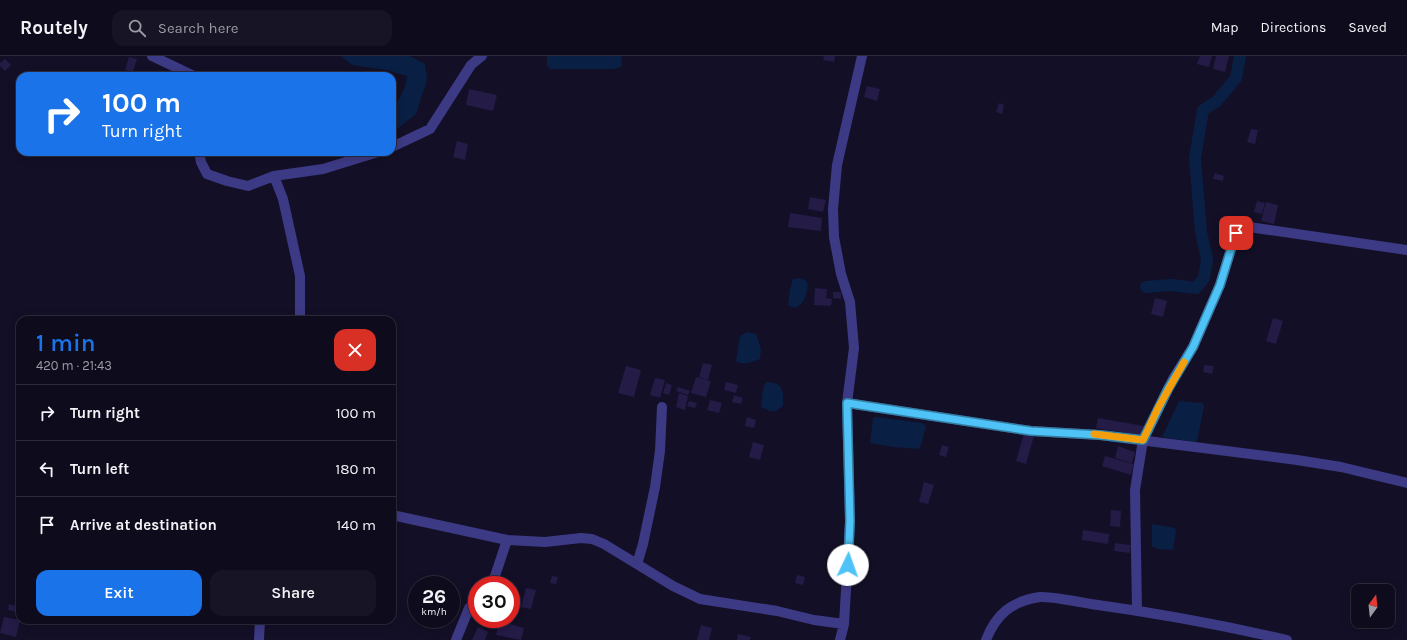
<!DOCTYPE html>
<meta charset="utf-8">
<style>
:root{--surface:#0e0b1c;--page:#171425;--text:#f1f3f6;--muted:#9b9ba3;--line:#2e2b3b;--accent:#1a73e8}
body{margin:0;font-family:Karla,sans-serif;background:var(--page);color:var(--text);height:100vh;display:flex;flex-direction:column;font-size:15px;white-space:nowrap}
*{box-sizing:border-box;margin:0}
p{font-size:13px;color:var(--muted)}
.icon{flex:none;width:22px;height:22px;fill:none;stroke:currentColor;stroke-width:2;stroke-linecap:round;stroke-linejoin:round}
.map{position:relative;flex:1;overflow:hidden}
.panel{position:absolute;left:16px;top:260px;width:380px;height:308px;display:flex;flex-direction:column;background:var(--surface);border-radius:12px;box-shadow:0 2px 10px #0003,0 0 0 1px var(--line)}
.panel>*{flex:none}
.banner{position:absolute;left:16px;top:16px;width:380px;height:84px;border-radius:12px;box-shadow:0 2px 10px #0003,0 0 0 1px var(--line);background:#1a73e8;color:#fff;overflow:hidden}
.needle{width:26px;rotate:15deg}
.fabs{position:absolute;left:1351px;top:528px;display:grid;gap:8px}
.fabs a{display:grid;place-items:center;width:44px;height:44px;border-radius:8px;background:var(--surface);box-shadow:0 2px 10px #0003,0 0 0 1px var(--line);font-size:20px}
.speed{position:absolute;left:408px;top:520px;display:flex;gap:8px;font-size:20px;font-weight:700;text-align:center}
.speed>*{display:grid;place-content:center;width:52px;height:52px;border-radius:50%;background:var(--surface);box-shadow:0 2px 10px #0003,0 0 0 1px var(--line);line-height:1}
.speed small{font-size:10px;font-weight:400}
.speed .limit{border:6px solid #d22;background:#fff;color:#111}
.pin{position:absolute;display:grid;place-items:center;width:34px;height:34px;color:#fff;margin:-17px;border-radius:8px;box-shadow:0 2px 6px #0006}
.me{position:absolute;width:44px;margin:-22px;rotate:3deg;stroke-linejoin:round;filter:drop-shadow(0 0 3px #0008)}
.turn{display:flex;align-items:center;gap:14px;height:84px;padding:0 20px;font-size:18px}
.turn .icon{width:52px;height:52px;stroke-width:2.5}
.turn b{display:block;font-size:28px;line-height:34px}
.round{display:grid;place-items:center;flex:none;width:42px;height:42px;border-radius:12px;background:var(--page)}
.summary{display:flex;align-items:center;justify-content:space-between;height:68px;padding:0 20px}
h1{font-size:24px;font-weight:600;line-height:30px;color:var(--accent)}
.primary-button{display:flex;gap:8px;margin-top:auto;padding:8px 20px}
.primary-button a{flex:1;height:46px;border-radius:12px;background:var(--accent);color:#fff;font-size:16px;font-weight:600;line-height:46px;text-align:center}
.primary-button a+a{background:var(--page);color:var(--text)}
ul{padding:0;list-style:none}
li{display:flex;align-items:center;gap:12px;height:56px;padding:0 20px;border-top:1px solid var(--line)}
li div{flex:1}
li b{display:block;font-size:15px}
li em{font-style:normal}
header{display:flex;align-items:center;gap:24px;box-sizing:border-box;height:56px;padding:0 20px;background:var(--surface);border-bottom:1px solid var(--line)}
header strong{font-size:19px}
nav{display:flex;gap:22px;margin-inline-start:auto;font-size:14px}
.search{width:280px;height:36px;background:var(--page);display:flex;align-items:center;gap:10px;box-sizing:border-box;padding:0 14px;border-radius:12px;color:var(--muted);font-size:15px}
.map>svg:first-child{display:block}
</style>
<header>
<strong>Routely</strong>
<div class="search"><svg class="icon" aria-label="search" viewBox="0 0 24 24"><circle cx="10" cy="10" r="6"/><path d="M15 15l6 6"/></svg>Search here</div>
<nav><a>Map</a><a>Directions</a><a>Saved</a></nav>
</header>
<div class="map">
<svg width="1407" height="584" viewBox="0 0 1407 584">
<rect width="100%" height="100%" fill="#130f26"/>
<!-- water -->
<path fill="#0a1f44" d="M341,0H410L425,8L427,24L416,58L392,77V56L405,31L407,20L386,14L352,9Z
M547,0H622L621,11L614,13H550L547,9Z
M799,222L805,224L808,228C806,239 806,247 795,252L788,249L790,233L793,223Z
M747,276L756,278L761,293L760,303C753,306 743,310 736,305L740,280Z
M766,326C783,326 784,335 783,350L776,355H770L761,351L763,332Z
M1179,345L1203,347L1204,351L1197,385L1195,386L1162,381Z
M877,361L922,367L926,370L922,386L919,393L894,391L870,387L873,362Z
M1152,468L1175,472L1176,476L1173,494L1158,493L1152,490Z"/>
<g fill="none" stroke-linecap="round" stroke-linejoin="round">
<!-- canal -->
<path stroke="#0a1f44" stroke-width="12" d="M1146,231L1170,229L1196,232L1204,222L1207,203L1201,176L1195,102L1203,54L1216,46L1236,22L1240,0"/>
</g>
<!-- building -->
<path fill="#241b47" d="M824,0H835L834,6L823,4Z
M1200,0H1212L1209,11L1197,8Z
M1216,0H1229L1225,16L1213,13Z
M129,1L137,3L133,16L125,14Z
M5,3L11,9L5,15L0,10V7Z
M867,30L880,33L877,45L864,41Z
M469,33L497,39L493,55L466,49Z
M999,47L1004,49L1002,58L996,56Z
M1251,73L1258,74L1255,88L1247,86Z
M457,85L468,88L465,104L453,101Z
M1215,117L1224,120L1223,125L1213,123Z
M810,141L826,144L823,156L808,153Z
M1257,145L1265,147L1262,158L1254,156Z
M1266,146L1278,149L1274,168L1261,165Z
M790,157L822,162L821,175L788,171Z
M815,232L827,233L826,242L832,243L831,250L814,249Z
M833,236H841V243L833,242Z
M1155,242L1167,245L1163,261L1151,258Z
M1273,262L1283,265L1276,288L1266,285Z
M703,307L712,309L708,324L699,321Z
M1204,309L1214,310L1212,318L1203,316Z
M626,310L641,314L634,341L618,337Z
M696,321L711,325L706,341L691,337Z
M655,322L665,324L660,342L650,339Z
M726,326L738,329L736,337L724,334Z
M666,327L672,329L669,339L663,337Z
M678,331L690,335L688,339L676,335Z
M679,337L688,340L685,354L676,351Z
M734,339L743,342L741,348L732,346Z
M710,344L722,347L719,357L707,354Z
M689,345L697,347L695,352L687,350Z
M747,361L756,364L754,372L745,370Z
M1098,362L1144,370L1142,380L1096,372Z
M1024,377L1034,380L1026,408L1016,405Z
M753,386L764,389L760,404L749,401Z
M942,389L949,391L946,401L939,399Z
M1118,390L1135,396L1132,407L1115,402Z
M1105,400L1134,408L1131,419L1102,410Z
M924,426L934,429L928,448L919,446Z
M1111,454L1121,455L1120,471L1110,470Z
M1083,474L1109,478L1108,488L1082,484Z
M1115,487L1131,489L1130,497L1114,495Z
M797,519L805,521L803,529L795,527Z
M552,520L558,521L556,528L550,527Z
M526,532L536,534L531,553L521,551Z
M9,548L19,551L17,556L8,554Z
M4,561L20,564L16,581L0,577Z
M500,565L524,572L521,584L496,579Z
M701,569L712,572L709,584H697Z
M478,571L488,576L485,584H472Z
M738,578L751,581L750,584H737Z"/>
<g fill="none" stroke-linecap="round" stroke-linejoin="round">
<!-- street -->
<path stroke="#3d3a85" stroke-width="10" d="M152,0L194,20
M392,91L430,73L471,9L482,0
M199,96L201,106L207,118L227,125L248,130L274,120L283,143L300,220V264
M274,120L323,113L378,96
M847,347L1031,375L1100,379L1297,404L1341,411L1407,427
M392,459L507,484L545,486L581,482L592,483L604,488L673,530L700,543L777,555L814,564L844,568
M637,508L643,488L655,431L660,395L662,351
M489,529L494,523L507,484
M1137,554L1135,434L1143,384L1173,323L1193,291L1220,229L1236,177L1249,171L1407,194
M259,584L260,564
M456,584L469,552L477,543
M840,584L844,568L850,465L847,347L854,292L850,246L841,218L834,181L833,153L837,109L862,0
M986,584C996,558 1012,545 1040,541C1050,540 1080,546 1091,548C1157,557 1222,569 1287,584"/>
</g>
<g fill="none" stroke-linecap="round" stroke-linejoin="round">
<!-- route casing -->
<g stroke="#337fa1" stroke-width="10">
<path id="route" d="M848,509L850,465L847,347L1031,375L1100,379L1143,384L1168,333L1193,291L1220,229L1236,177"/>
</g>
<!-- route -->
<use href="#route" stroke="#4fc3f7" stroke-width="7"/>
<!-- slow -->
<path stroke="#f59e0b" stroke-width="7" d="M1094,378L1143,384L1158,352L1184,306"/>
</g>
</svg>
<div class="fabs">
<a><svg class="needle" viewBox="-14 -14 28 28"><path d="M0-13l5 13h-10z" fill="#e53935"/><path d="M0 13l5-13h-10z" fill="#9b9ba3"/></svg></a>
</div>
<div class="speed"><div>26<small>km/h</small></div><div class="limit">30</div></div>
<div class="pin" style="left:1236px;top:177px;background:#d93025"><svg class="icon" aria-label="arrive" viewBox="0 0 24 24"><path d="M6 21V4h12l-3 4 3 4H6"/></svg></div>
<svg class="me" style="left:848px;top:509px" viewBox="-20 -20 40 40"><circle r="19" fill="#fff"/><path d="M0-13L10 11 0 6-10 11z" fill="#4fc3f7"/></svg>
<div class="banner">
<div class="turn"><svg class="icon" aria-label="right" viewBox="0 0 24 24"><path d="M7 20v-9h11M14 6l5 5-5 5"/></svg><div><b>100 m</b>Turn right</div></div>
</div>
<section class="panel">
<div class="summary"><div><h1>1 min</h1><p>420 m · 21:43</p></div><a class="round" style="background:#d93025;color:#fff"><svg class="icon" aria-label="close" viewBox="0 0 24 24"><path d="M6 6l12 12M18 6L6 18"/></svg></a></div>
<ul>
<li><svg class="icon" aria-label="right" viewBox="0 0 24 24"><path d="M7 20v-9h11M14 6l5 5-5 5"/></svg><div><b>Turn right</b></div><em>100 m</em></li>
<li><svg class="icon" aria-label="left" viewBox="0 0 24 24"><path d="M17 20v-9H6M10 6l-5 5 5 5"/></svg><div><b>Turn left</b></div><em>180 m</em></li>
<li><svg class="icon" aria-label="arrive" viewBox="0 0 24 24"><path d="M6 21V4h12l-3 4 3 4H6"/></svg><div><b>Arrive at destination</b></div><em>140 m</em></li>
</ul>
<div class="primary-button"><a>Exit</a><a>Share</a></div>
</section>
</div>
